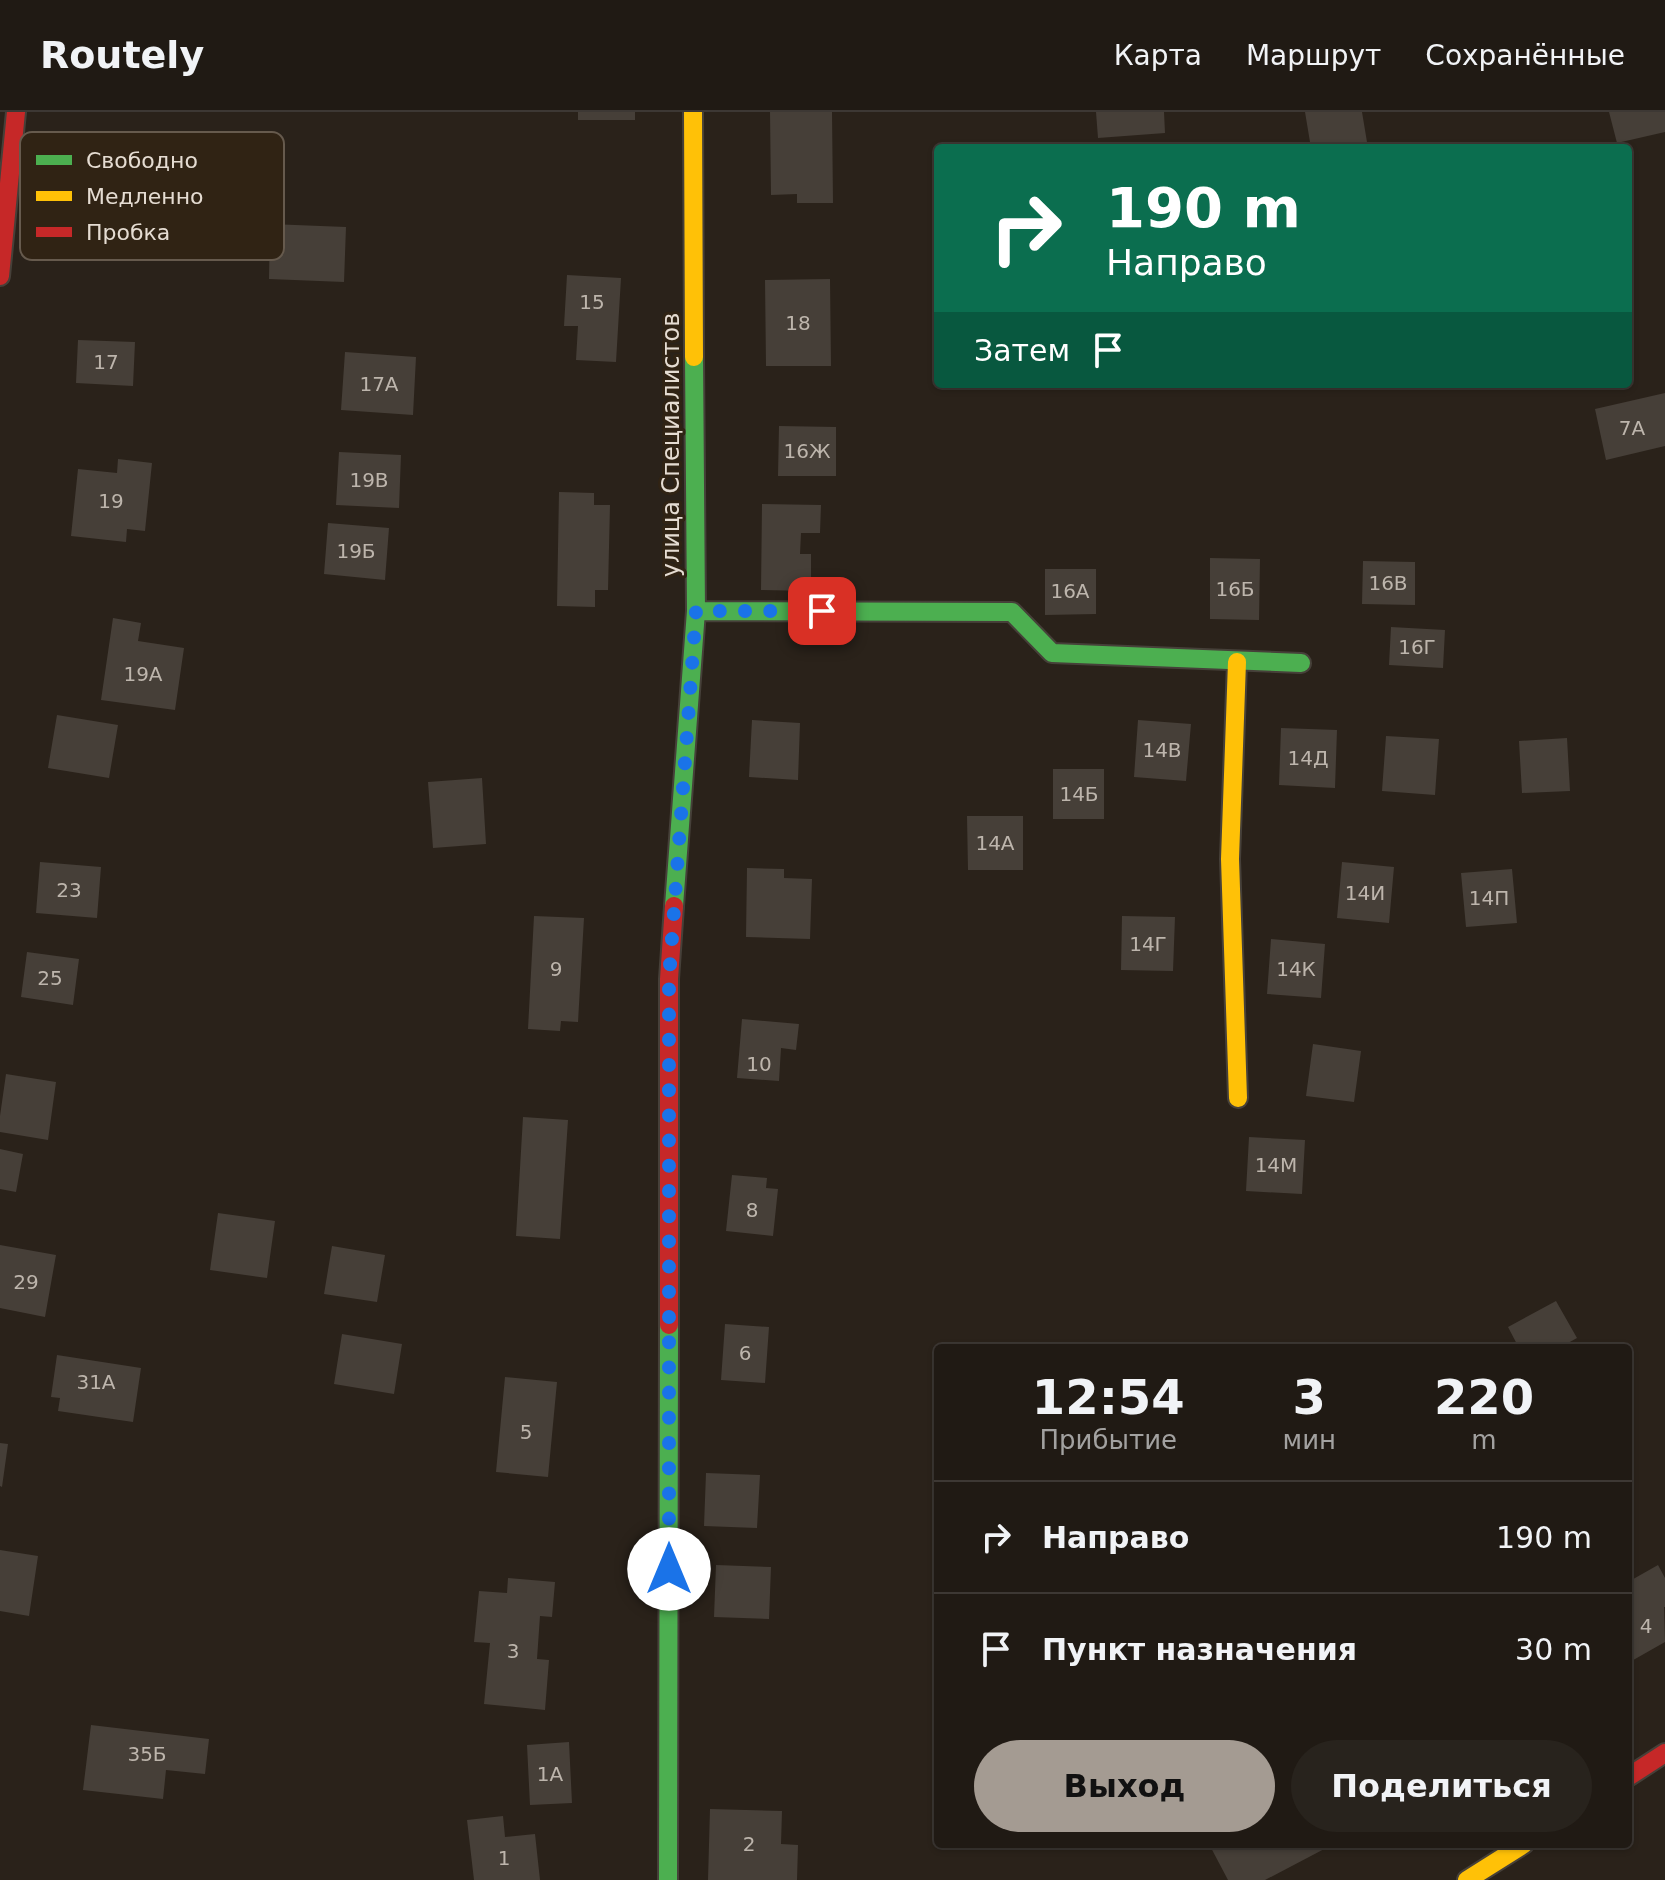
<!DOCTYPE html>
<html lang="ru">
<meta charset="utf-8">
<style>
:root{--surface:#201a14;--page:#28231d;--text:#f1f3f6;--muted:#a2a1a0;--line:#3d3834;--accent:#a49b92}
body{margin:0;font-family:"DejaVu Sans",sans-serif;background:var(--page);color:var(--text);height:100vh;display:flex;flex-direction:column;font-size:30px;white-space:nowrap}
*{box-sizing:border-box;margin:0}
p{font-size:26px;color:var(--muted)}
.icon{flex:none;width:44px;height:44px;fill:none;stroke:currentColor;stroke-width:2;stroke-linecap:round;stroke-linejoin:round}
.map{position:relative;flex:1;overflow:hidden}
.sheet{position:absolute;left:934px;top:1232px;width:698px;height:504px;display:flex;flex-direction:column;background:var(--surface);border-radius:8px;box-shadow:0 2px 6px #0004,0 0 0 2px var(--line)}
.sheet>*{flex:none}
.hud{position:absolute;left:934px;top:32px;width:698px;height:244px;border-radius:8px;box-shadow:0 2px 6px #0004,0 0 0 2px var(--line);background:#0b6e4f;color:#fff;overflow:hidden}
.pin{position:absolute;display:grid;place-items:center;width:68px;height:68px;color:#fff;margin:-34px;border-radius:16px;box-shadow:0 4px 12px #0006}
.me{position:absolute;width:88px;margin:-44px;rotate:0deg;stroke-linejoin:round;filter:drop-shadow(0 0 6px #0008)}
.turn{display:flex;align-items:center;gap:28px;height:168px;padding:0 40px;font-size:36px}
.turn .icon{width:104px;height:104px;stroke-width:2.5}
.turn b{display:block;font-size:56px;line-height:68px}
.then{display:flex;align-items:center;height:76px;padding:0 40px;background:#0003;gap:16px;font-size:30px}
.eta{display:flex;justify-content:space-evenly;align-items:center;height:136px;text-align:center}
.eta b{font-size:48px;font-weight:700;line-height:56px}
.cta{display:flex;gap:16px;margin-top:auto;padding:16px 40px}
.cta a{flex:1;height:92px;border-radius:48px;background:var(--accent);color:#111;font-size:32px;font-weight:700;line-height:92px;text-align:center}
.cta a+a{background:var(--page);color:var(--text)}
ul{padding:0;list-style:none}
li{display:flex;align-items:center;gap:24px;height:112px;padding:0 40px;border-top:2px solid var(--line)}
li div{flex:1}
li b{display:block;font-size:30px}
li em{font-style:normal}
header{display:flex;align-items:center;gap:48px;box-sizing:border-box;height:112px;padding:0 40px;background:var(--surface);border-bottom:2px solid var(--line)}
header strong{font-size:38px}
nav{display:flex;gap:44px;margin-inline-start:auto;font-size:28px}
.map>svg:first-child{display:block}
</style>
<header>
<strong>Routely</strong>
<nav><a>Карта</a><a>Маршрут</a><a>Сохранённые</a></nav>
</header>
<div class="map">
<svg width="1665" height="1768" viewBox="0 0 1665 1768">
<rect width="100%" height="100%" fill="#2a221a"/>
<!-- building -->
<path fill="#463f38" d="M578,0H635V8H578Z
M770,0H832L833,91H797V82L771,83Z
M1096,0H1164L1165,21L1098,26Z
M1305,0H1362L1368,36H1311Z
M1609,0H1665V20L1617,31Z
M270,112L346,115L344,170L269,167Z
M567,163L621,166L616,250L576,248L578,214H564Z
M830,167L831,254H766L765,168Z
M78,228L135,230L133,274L76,271Z
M345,240L416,245L413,303L341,298Z
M1665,281V334L1606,348L1595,297Z
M779,314L836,315V364H778Z
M339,340L401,343L399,396L336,393Z
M118,347L152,351L145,419L127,417L126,430L71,424L78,357L117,361Z
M559,380L594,381V393H610L608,478H595V495L557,494Z
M762,392L821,393L820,421H801L800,442H811V479L761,478Z
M328,411L389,416L385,468L324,462Z
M1210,446L1260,447L1259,508L1210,507Z
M1363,449L1415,450V493L1362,492Z
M1045,457H1096V502L1045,503Z
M113,506L141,511L138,529L184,536L175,598L101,588Z
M1391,515L1445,518L1443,556L1389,553Z
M57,603L118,613L109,666L48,656Z
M752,608L800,611L798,668L749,665Z
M1138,608L1191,612L1186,669L1134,665Z
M1281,616L1337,618L1335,676L1279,673Z
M1386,624L1439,627L1435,683L1382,679Z
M1567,626L1570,679L1522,681L1519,629Z
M1053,657H1104V707H1053Z
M482,666L486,732L433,736L428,670Z
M967,704H1023V758H968Z
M40,750L101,755L97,806L36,801Z
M1342,750L1394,755L1389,811L1337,806Z
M747,756L784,757V766L812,767L810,827L746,825Z
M1512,757L1517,811L1466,815L1461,761Z
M534,804L584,806L578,910L561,909L560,919L528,917Z
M1122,804L1175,805L1173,859L1121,858Z
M1271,827L1325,832L1321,886L1267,882Z
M27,840L79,847L73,893L21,885Z
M742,907L799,912L796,938L781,936L779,969L737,966Z
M1313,932L1361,939L1354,990L1306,984Z
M6,962L56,970L48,1028L0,1020V1004Z
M523,1005L568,1008L560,1127L516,1124Z
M1249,1025L1305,1028L1302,1082L1246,1079Z
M0,1037L23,1042L16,1080L0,1077Z
M732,1063L767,1066L766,1076L778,1077L773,1124L726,1119Z
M218,1101L275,1109L267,1166L210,1158Z
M0,1133L56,1143L45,1205L0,1196Z
M332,1134L385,1143L377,1190L324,1182Z
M1556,1189L1577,1226L1559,1236H1519L1508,1215Z
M725,1212L769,1215L765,1271L721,1268Z
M342,1222L402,1232L394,1282L334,1272Z
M57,1243L141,1256L133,1310L58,1299L60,1286L51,1285Z
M505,1265L557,1270L548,1365L496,1360Z
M0,1331L8,1332L2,1375L0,1374Z
M706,1361L760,1363L757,1416L704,1414Z
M0,1438L38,1444L29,1504L0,1499Z
M716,1453L771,1455L769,1507L714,1505Z
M1658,1453L1665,1466V1495H1664L1665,1530L1628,1551V1470Z
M508,1466L555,1470L552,1505L540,1504L537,1547L549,1548L545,1598L484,1592L490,1531L474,1530L479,1479L507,1481Z
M91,1613L209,1627L205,1662L166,1658L163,1687L83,1678Z
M569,1630L572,1691L530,1693L527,1633Z
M710,1697L782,1699L781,1732L798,1733L797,1768H708Z
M503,1704L505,1725L535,1722L540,1768H474L467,1708Z
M1209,1732H1326L1328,1735L1265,1768H1228Z"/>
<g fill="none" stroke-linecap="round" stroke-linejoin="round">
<!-- fast casing -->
<g stroke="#464039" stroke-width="22">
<path id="fast" d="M696,499L1012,500L1052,541L1301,551
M674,794L696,499L694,245
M668,1768L669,1213"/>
</g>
<!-- slow casing -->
<g stroke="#464039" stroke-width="22">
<path id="slow" d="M693,0L694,245
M1237,550L1230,747L1238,986
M1467,1768L1524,1732"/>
</g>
<!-- jam casing -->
<g stroke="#464039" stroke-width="22">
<path id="jam" d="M0,164L16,0
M669,1213V867L674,794
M1628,1665L1665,1641"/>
</g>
<!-- fast -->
<use href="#fast" stroke="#4caf50" stroke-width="18"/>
<!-- slow -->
<use href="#slow" stroke="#ffc107" stroke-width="18"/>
<!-- jam -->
<use href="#jam" stroke="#c62828" stroke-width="18"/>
</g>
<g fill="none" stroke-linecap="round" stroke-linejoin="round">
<!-- route -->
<path stroke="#1a73e8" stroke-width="14" stroke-dasharray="0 25.2" d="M669,1457V867L696,499H822"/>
</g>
<g text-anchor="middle" stroke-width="6" stroke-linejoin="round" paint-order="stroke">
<!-- number labels -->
<g font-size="20" fill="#bdb5ac">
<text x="592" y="197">15</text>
<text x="798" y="218">18</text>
<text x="106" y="257">17</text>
<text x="379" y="279">17А</text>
<text x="1632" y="323">7А</text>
<text x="807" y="346">16Ж</text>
<text x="369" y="375">19В</text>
<text x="111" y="396">19</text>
<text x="356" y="446">19Б</text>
<text x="1388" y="478">16В</text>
<text x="1235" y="484">16Б</text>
<text x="1070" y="486">16А</text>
<text x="1417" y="542">16Г</text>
<text x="143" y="569">19А</text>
<text x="1162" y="645">14В</text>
<text x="1308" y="653">14Д</text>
<text x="1079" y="689">14Б</text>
<text x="995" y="738">14А</text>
<text x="69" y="785">23</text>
<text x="1365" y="788">14И</text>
<text x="1489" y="793">14П</text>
<text x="1148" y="839">14Г</text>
<text x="556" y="864">9</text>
<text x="1296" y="864">14К</text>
<text x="50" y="873">25</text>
<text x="759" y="959">10</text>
<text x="1276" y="1060">14М</text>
<text x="752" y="1105">8</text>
<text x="26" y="1177">29</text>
<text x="745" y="1248">6</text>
<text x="96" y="1277">31А</text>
<text x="526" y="1327">5</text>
<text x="1646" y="1521">4</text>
<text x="513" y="1546">3</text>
<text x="147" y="1649">35Б</text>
<text x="550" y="1669">1А</text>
<text x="749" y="1739">2</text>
<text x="504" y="1753">1</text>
</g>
<!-- street labels -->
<g font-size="24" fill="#e5dcd2" stroke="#302314">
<text transform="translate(671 333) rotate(-90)" y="8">улица Специалистов</text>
</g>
</g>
<!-- legend -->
<rect x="20" y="20" width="264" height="128" rx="12" fill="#302314" stroke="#665a4d" stroke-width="2"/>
<rect x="36" y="43" width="36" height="10" fill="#4caf50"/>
<rect x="36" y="79" width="36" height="10" fill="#ffc107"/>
<rect x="36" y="115" width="36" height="10" fill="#c62828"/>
<g font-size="22" fill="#e5dcd2">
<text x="86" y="56">Свободно</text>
<text x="86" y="92">Медленно</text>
<text x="86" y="128">Пробка</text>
</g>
</svg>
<div class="pin" style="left:822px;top:499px;background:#d93025"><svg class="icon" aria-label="arrive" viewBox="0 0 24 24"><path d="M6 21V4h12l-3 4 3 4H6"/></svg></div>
<svg class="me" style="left:669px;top:1457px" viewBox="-20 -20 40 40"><circle r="19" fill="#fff"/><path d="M0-13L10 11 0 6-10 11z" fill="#1a73e8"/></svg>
<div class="hud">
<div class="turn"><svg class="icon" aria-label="right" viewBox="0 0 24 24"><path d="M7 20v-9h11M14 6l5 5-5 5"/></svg><div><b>190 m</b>Направо</div></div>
<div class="then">Затем<svg class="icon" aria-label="arrive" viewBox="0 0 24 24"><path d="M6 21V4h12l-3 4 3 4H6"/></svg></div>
</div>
<section class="sheet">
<div class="eta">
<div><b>12:54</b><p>Прибытие</p></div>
<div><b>3</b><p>мин</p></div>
<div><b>220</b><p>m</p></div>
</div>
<ul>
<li><svg class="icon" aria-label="right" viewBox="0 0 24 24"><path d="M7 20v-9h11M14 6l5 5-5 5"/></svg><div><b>Направо</b></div><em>190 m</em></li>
<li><svg class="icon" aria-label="arrive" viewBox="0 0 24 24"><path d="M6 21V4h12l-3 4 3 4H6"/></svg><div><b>Пункт назначения</b></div><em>30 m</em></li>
</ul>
<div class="cta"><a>Выход</a><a>Поделиться</a></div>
</section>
</div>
